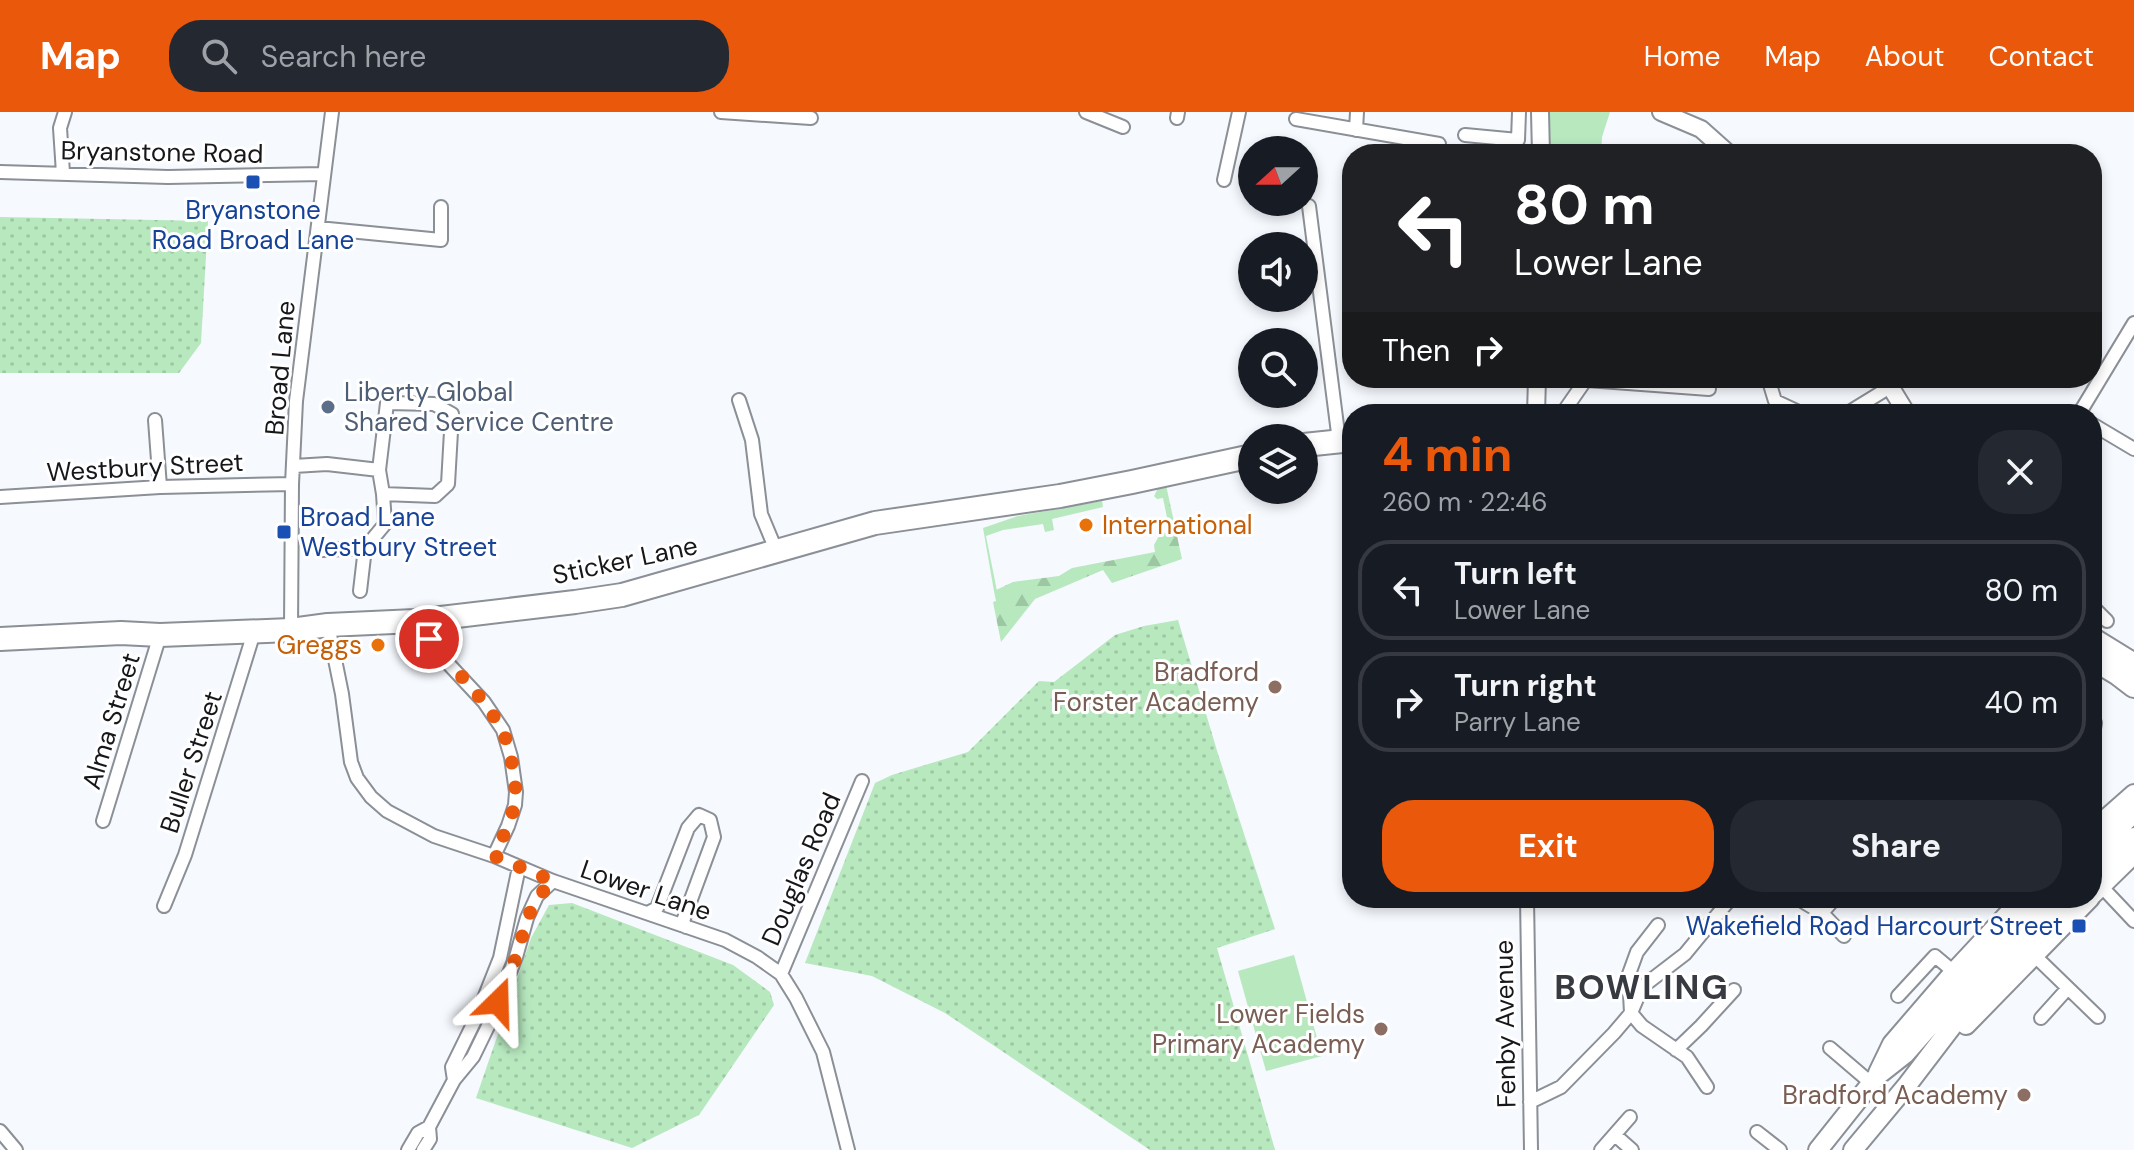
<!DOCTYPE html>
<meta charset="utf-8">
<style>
:root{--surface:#171b24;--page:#242831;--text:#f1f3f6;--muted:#9ea1a6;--line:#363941;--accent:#ea580c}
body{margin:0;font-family:"DM Sans",sans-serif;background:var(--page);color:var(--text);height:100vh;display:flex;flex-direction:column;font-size:30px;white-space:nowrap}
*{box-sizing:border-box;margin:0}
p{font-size:26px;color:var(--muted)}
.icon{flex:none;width:44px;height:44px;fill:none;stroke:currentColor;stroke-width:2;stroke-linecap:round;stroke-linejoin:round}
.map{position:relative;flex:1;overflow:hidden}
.drawer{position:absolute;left:1342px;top:292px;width:760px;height:504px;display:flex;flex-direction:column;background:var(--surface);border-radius:32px;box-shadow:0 4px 12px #0003}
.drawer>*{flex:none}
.top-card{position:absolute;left:1342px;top:32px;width:760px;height:244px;border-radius:32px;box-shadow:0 4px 12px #0003;background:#202124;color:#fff;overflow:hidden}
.needle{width:52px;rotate:249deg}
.tools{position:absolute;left:1238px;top:24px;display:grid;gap:16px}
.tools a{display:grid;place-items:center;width:80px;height:80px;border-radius:50%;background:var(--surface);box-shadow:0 4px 12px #0003;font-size:40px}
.pin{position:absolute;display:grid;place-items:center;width:68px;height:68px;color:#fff;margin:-34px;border:4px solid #fff;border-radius:50%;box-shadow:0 2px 8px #0007}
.me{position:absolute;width:88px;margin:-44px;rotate:22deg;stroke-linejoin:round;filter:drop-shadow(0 0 6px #0008)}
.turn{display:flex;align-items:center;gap:28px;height:168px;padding:0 40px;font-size:36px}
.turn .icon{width:104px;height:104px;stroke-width:2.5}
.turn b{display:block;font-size:56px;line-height:68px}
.then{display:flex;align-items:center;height:76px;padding:0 40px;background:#0003;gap:16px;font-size:30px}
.round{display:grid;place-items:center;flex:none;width:84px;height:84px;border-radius:32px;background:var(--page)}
.summary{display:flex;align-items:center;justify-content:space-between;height:136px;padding:0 40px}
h1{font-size:48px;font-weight:700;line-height:60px;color:var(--accent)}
.button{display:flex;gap:16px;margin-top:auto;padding:16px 40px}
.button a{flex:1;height:92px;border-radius:32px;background:var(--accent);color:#fff;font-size:32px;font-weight:700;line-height:92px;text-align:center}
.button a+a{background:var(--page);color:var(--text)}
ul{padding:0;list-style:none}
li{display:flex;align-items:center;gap:24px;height:100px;margin:0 16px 12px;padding:0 24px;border:4px solid var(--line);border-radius:32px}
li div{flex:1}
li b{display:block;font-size:30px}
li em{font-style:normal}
header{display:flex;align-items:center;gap:48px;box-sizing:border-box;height:112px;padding:0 40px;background:var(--accent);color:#fff}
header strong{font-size:38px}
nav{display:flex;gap:44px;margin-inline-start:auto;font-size:28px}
.search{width:560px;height:72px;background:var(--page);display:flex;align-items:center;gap:20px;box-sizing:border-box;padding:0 28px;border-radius:32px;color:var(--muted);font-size:30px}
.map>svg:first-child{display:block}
</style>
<header>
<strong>Map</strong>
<div class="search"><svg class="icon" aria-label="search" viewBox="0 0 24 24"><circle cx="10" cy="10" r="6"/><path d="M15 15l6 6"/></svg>Search here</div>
<nav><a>Home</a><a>Map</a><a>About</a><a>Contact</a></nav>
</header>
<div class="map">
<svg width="2134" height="1038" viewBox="0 0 2134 1038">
<defs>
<pattern id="forest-firs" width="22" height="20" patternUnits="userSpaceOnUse" patternTransform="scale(2)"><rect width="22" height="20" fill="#b7e8be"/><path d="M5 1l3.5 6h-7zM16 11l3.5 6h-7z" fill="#9dc6a3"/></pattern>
<pattern id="park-dots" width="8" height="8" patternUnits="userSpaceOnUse" patternTransform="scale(2)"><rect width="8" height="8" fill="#b7e8be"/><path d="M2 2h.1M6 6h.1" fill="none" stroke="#9dc6a3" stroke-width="1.8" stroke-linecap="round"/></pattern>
</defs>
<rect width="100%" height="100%" fill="#f6f9fe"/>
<!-- grass -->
<path fill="#b7e8be" d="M1540,0H1610L1602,25L1601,42H1541Z
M1102,389L1103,395L1052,407L1054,418L1045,420L1043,412L1003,418L986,424L997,479H994L983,416L1018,404Z
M1294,843L1322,944L1266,959L1238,859Z"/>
<!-- forest -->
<path fill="url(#forest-firs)" d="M1166,373L1182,447L1112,471L1103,458L1035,487L1001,530L993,490L996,489L994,479L1013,470L1059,464L1072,456L1155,440L1154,433L1160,422L1170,420L1163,386L1157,387L1154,384L1157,378Z"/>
<!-- park -->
<path fill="url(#park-dots)" d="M0,105L208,109L201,231L179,261H0Z
M1178,508L1218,642L1275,817L1217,836L1275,1038H1150L945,901L872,864L805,851L875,671L892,663L968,640L1039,569L1054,570L1115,523L1144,514Z
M572,791L733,853L770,880L774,893L699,1003L632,1036L476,986L531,826L549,793Z"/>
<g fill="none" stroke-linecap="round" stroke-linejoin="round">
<!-- street casing -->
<g stroke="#8b8f96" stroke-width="16">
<path id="street" d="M721,0L811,6
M1086,0L1123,15
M1177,6L1178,0
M1296,7L1439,32
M1356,18L1357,0
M1465,23L1518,28L1519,0
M0,60L168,65L323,62
M63,61L60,16L65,0
M1224,68L1239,0
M1309,94L1339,329
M318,116L441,128V95
M1768,266L1775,289L1803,302
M1587,268L1709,277
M739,288L752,328L761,402L776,438
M1562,302L1587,266
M1846,302L1890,275
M2079,302L2134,211
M155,308L160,375
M2092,312L2134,337
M294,354L327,352L379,358
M0,385L160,375L292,372
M323,438L365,436
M360,479L365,436L385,412L383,382L379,358L387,291L434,292L452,302L448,372L435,384L383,382
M2092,494L2107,509
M415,509L443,546L484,590L503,618L511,645L516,680L515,693L508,714L494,744
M328,513L342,582L351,650L357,666L371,685L387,699L434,724L494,744L553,769L725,828L757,845L781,862L796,886L823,940L848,1038
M291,518L292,372L296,289L332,0
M2092,604L2095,611L2092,629
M103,709L160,523
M2101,774L2134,809
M1527,786L1531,1038
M1797,786L1822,801L1835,786
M164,794L185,743L255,517
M648,801L657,796L688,716L699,703L710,708L714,725L683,809L686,815
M1822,801L1844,824
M2034,843L2098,905
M781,862L862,669
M1898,884L1935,844L1954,860
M2041,906L2068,876
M1830,936L1871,971
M1676,938L1701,914L1734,878
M454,968L452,955L477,904L500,846L519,755
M1707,975L1687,945L1642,914L1631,901L1642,875L1685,842L1731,786
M1530,990L1561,975L1614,921L1631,901L1629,862L1637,840L1658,813
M0,1019L16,1038
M1757,1020L1780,1038
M1615,1023L1632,1038
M408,1038L418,1021L429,1015
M423,1038L430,1027L429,1015L454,968L473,945L492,906L516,845L527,806L537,784L553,769
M1601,1038L1630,1005"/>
</g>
<!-- secondary casing -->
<g stroke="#8b8f96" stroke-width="20">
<path id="secondary" d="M1540,0L1541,42
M1661,0L1701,17L1729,42
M1885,266L1907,302
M1536,302L1537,266"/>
</g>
<!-- primary casing -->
<g stroke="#8b8f96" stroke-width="22">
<path id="primary" d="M2092,719L2134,682
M2092,741L2134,701
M2092,764L2134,725
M2092,783L2134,742
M1966,913L2090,786
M1878,961L1892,932L1954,860L2023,786
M1818,1038L1877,964L1905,942L2011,822L2047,786
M1853,1038L1908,972L1992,862L2068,786"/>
</g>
<!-- highway casing -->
<g stroke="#8b8f96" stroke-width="26">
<path id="highway" d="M1304,333L1352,328
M0,527L121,521L160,523L291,518L328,513L415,509L575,490L622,483L875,411L1060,384L1132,370L1252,344
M2092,527L2134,553
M2092,546L2117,561L2134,574"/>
</g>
<!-- street -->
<use href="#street" stroke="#fff" stroke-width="12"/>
<!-- secondary -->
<use href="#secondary" stroke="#fff" stroke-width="16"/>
<!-- primary -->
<use href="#primary" stroke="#fff" stroke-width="18"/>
<!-- highway -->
<use href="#highway" stroke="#fff" stroke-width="22"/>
</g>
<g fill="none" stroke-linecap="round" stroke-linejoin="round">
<!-- route -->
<path stroke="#ea580c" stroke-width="14" stroke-dasharray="0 25.2" d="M429,527L484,590L503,618L511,645L516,680L515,693L508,714L494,744L553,769C528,793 527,810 517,842C512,858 505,874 498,890"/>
</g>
<!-- markers -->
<g fill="#1a4fb4" stroke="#fff" stroke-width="3">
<rect x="245" y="62" width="16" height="16" rx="4"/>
<rect x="276" y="412" width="16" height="16" rx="4"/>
<rect x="2071" y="806" width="16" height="16" rx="4"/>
</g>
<circle fill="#5c6f8a" stroke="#fff" stroke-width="3" cx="328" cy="295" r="8"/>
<g fill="#e8710a" stroke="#fff" stroke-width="3">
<circle cx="1086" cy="413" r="8"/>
<circle cx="378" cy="533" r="8"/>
</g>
<g fill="#8d6e63" stroke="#fff" stroke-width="3">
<circle cx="1275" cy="575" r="8"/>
<circle cx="1381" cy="917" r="8"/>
<circle cx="2024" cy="983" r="8"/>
</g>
<g text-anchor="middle" stroke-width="6" stroke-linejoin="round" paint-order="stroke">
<!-- street labels -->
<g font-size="26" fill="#16171a" stroke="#fff">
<text transform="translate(162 40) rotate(1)" y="9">Bryanstone Road</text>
<text transform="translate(280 256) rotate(-85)" y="9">Broad Lane</text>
<text transform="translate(145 355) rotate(-3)" y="9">Westbury Street</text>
<text transform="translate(625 448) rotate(-12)" y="9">Sticker Lane</text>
<text transform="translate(111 609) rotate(-73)" y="9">Alma Street</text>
<text transform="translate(191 650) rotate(-72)" y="9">Buller Street</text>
<text transform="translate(801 757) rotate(-67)" y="9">Douglas Road</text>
<text transform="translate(646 778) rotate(19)" y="9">Lower Lane</text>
<text transform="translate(1505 912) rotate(-91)" y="9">Fenby Avenue</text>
</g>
<!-- transit labels -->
<g font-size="26" fill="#164399" stroke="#fff">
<text x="253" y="107">Bryanstone<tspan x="253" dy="30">Road Broad Lane</tspan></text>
<text x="300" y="414" text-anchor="start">Broad Lane<tspan x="300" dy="30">Westbury Street</tspan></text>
<text x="2063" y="823" text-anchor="end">Wakefield Road Harcourt Street</text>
</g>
<!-- service labels -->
<g font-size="26" fill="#4e5e75" stroke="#fff" text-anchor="start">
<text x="344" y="289">Liberty Global<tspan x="344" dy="30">Shared Service Centre</tspan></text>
</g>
<!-- food labels -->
<g font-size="26" fill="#c56008" stroke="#fff" text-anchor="start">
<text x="1102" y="422">International</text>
<text x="362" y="542" text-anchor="end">Greggs</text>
</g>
<!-- education labels -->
<g font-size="26" fill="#785e54" stroke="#fff" text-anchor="end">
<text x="1259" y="569">Bradford<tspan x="1259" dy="30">Forster Academy</tspan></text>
<text x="1365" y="911">Lower Fields<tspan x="1365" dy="30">Primary Academy</tspan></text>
<text x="2008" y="992">Bradford Academy</text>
</g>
<!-- district labels -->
<g font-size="34" font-weight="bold" letter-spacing="2" fill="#373a40" stroke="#fff">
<text x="1642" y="887">BOWLING</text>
</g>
</g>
</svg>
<div class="tools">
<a><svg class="needle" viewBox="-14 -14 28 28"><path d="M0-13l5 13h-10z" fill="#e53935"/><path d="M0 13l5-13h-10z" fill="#9ea1a6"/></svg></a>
<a><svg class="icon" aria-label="sound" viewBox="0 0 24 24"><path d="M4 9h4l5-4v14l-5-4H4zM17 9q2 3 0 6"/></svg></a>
<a><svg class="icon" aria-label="search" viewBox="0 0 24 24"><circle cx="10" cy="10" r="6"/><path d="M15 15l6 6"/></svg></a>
<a><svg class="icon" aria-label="layers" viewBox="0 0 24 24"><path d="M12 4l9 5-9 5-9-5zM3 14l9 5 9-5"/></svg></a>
</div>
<div class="pin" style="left:429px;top:527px;background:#d93025"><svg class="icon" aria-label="arrive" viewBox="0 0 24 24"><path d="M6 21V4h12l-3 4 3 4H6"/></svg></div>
<svg class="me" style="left:498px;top:890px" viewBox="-20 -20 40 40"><path d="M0-17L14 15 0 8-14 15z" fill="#ea580c" stroke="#fff" stroke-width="4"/></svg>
<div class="top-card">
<div class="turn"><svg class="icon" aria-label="left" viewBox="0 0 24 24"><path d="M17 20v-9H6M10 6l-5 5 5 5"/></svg><div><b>80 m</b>Lower Lane</div></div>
<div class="then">Then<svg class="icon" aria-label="right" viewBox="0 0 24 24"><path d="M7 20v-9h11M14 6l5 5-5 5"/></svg></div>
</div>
<section class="drawer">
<div class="summary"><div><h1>4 min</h1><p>260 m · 22:46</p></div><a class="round"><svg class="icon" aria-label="close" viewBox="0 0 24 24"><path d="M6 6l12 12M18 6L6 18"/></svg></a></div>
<ul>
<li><svg class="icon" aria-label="left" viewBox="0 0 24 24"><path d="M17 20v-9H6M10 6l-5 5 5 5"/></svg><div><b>Turn left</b><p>Lower Lane</p></div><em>80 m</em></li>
<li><svg class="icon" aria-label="right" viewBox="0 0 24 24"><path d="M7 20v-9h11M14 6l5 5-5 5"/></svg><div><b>Turn right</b><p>Parry Lane</p></div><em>40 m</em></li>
</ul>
<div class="button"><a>Exit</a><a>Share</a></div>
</section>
</div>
